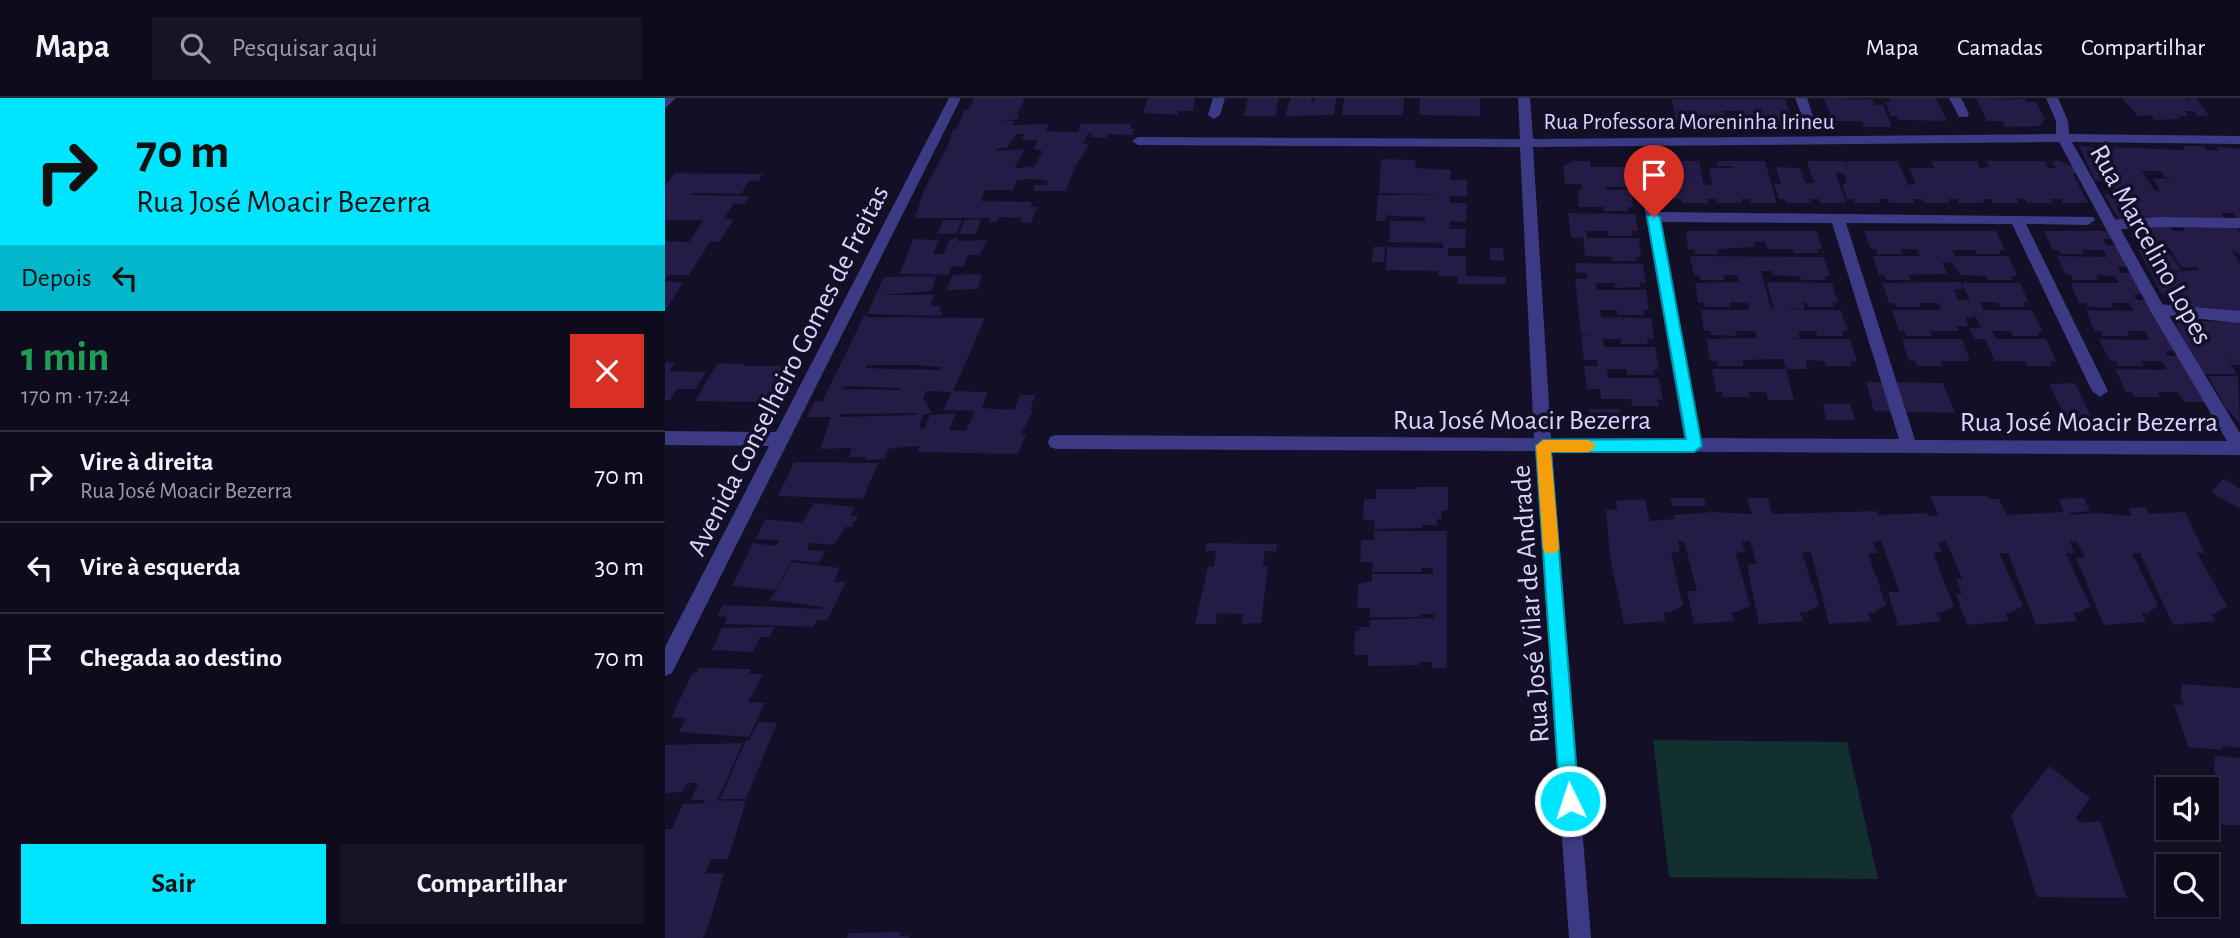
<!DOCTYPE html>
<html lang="pt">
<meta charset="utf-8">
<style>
:root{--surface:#0e0b1c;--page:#171425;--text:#f1f3f6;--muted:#9b9ba3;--line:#2e2b3b;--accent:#00e5ff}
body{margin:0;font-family:"Alegreya Sans",sans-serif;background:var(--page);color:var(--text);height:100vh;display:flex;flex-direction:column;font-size:26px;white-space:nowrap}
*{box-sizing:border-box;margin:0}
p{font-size:23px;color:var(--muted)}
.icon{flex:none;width:38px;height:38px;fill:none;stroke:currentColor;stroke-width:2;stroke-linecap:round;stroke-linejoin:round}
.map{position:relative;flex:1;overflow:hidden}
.sheet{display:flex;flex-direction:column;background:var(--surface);width:665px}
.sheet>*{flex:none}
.hud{background:#00e5ff;color:#111;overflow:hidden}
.buttons{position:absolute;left:1491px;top:679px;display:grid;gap:14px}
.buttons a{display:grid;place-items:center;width:63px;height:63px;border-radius:0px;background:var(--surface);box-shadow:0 2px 5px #0004,0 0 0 2px var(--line);font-size:35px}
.pin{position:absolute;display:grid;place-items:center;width:60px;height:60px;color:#fff;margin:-72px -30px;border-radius:50% 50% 50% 0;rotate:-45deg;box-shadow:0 0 7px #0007}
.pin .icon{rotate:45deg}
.me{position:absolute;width:77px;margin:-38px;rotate:356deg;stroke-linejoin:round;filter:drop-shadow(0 0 5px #0008)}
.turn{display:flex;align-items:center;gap:24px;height:147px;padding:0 21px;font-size:32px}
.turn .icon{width:91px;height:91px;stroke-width:2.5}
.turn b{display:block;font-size:49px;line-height:60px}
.then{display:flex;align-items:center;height:66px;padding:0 21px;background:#0003;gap:14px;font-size:26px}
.round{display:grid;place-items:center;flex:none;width:74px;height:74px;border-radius:0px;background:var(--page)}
.overview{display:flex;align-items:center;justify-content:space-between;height:119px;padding:0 21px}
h1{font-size:42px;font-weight:600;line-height:52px;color:#1e9e55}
.cta{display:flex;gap:14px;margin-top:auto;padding:14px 21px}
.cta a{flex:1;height:80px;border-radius:0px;background:var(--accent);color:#111;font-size:28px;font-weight:600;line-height:80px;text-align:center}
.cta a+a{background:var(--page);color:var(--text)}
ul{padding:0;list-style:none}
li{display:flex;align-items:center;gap:21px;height:91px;padding:0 21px;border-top:2px solid var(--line)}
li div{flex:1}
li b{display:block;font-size:26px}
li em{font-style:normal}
header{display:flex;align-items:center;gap:42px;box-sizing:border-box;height:98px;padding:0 35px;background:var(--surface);border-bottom:2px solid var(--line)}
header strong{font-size:33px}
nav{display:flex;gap:38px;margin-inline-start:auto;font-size:24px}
.search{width:490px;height:63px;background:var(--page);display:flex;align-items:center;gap:18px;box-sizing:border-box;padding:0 24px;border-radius:0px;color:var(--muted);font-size:26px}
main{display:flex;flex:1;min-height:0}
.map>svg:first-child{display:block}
</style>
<header>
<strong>Mapa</strong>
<div class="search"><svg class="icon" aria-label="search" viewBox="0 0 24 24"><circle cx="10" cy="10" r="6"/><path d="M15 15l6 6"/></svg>Pesquisar aqui</div>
<nav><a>Mapa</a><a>Camadas</a><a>Compartilhar</a></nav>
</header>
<main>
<section class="sheet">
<div class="hud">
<div class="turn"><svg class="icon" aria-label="right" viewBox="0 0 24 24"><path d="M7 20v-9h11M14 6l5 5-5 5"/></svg><div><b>70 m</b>Rua José Moacir Bezerra</div></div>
<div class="then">Depois<svg class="icon" aria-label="left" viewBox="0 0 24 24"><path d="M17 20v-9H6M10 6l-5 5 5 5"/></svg></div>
</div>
<div class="overview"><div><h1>1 min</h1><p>170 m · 17:24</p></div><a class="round" style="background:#d93025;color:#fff"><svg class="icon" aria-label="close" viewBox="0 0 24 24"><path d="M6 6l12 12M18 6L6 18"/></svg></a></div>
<ul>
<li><svg class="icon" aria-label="right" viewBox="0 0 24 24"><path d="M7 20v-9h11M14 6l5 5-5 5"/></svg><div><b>Vire à direita</b><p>Rua José Moacir Bezerra</p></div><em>70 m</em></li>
<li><svg class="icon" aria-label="left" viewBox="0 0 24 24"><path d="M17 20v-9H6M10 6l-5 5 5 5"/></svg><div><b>Vire à esquerda</b></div><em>30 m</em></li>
<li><svg class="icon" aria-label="arrive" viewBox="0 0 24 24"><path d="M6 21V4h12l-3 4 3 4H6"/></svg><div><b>Chegada ao destino</b></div><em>70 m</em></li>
</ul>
<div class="cta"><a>Sair</a><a>Compartilhar</a></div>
</section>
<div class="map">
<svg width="1575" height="840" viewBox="0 0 1575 840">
<rect width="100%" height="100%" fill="#130f26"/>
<!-- green -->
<path fill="#12302f" d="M988,642L1182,644L1213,781L1004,779Z"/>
<!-- building -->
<path fill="#241b47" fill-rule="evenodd" d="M309,0H360L354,13L347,16L354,15L352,22H333L350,23L348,27L384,26L381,33L413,34L416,26H466L465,31H469L467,37L443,36L441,40L425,39L427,36L423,35L418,45L424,46L418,57L411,68L402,69H410L401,93H368L370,87H381L383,82L364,81L352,82L348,92H320L316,103L367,104L365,109H372L366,125L355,124L357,120L335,119L332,124L323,125L325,120H250L259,92L282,50L288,31H292L299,12H303ZM351,36H360L356,42L373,43L368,51L376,52L377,54L367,73L368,68L349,71L360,51L331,53L333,50H342Z
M483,0H530L528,13H514L513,17L478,15Z
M583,0H614L610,18H578Z
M626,0H647L646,5H649L650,0H671L669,17L620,18Z
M679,0H739L738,17H677Z
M755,0H815V18L754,17Z
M1159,0L1207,1L1209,7H1218L1227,29H1199L1197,23H1167Z
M1224,0H1271L1282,23L1233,22L1231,18H1226L1220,4H1225Z
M1311,0L1360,1L1362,4H1371L1380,21L1374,28L1340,29L1337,23H1322Z
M1457,0H1522L1526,6L1524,0H1531L1544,18H1532L1529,13H1520L1523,18H1513L1515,21L1489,22L1486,17L1473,18Z
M1007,1H1120L1127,23H1094L1095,28H1080L1075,13H1058L1059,17H1067L1070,28H1054L1052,20H1047L1048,23H1011Z
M1414,48L1450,51L1448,49L1520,52L1518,48H1539L1541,52L1554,53L1551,49L1575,51V126L1569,115H1556L1559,120L1474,119L1477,123L1455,124L1439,96H1448L1444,83H1430ZM1477,73H1496L1500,79L1509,81L1488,80L1495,93H1490Z
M716,61L751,62L750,70L786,72L785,82H802V98H785V105H802L801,124L785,123L784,131H801L800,150H783V158H801V178L841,179V186H793V178H773V173L721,172L722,149L778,150V145L724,144L725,123H760V119L724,118L721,116L720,123H711L713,97H778L714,95Z
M908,63H925L926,69H962L965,86H960V89H940L941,92H966L968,109H963V113H939V109H914L913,92H916V86H900L898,69Z
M1000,63H1034L1039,87H1042L1047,86L1044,70H1069V68H1053L1052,63H1100L1112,105H1086L1085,101H1076L1077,105H1052L1051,101H1042L1043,105H1017L1016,101H1008L1005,87L1014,86L1011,75H1002Z
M1142,63H1179L1183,69L1181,63H1233L1243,87L1251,86L1244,70H1269L1266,63H1312L1315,70L1324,69L1321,63H1380L1383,70H1391L1387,63H1395L1408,69L1412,76H1408L1423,105H1398L1396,101H1386L1389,105H1362L1360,101L1351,100L1354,105H1328L1326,101H1317L1319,105H1293L1292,101H1283L1285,105H1259L1257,101H1248L1250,105H1224L1223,101H1214L1215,105H1190L1189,101H1182L1177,86L1182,85L1179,75H1171L1181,105H1155L1154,101H1145L1147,105H1121L1119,101H1114L1109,86H1116L1111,69L1135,70L1140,85H1149Z
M10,75L98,76L93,83H84L76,96L27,95L25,97L84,98L79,106L69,105L59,121H69L54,144H45L24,177H4L0,181V143L24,144L38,122H0V87Z
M903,115L970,116L973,133H967V138H943V133H921L922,140H974L976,159H971V163H947L946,159L920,158L918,140L906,139Z
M316,121L311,136H294L300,122Z
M278,122H297L291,136H272Z
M1503,126L1508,133H1520L1518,130L1570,127L1575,134V156L1567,152L1575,166V214L1530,213L1526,207L1508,208L1501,197H1497L1473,151H1482L1467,128ZM1501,150L1505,151L1516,169H1532L1534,172L1505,174L1504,172H1516Z
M1021,133H1152L1157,151H1152L1153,155H1129L1128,151H1102L1100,144H1089L1090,149L1053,151L1054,156H1030L1029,151H1023Z
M1199,133H1331L1340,152H1334L1336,156H1312L1310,152H1287L1290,158H1343L1352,178H1346L1348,182H1323L1321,178L1295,177L1284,158L1287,165L1277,164L1282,176L1244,177L1246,182H1221L1219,177H1214L1208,158H1255L1252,151H1235L1237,156H1212L1211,151H1206Z
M1379,133H1443L1448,141H1438L1441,147H1451L1463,169H1453L1456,175H1467L1479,196H1469L1472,202H1482L1496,230H1498L1511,253H1500L1502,258H1514L1540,304H1519L1513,294H1493L1495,299H1469L1467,294H1461L1450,271L1502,272L1497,263H1476L1479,268H1453L1451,263H1445L1434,241L1484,242L1480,233H1462L1464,238H1437L1436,233H1429L1421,212L1469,213L1464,205H1446L1449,210L1424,209L1421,205H1414L1406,185H1454L1449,178L1431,177L1433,182H1408L1406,177H1401L1392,158L1442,159L1438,152H1417L1419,156H1396L1393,152H1388Z
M289,140H293L292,143L322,142L315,157H303L298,169L287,168L283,177L235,176L248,141L274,142L268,156H278L285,142Z
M708,149H720L719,164H707Z
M825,150H838L839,163L825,162Z
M1025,158L1159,159L1165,178H1159L1161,182H1136L1135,178L1108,177L1107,173H1096L1106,211H1109L1101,184L1167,185L1173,204H1167L1169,209H1143L1142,205L1138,204L1140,211L1118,212H1176L1183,233H1177L1178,238H1152L1151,233H1133L1135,240L1126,241H1185L1192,263H1185L1187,268H1161L1159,263L1141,262L1142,271H1121L1118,261L1078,262V268H1053L1052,263H1045L1041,241L1092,240L1090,233H1071L1072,238L1046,237L1045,233H1039L1036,212H1084L1083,205L1065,204L1066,209H1040L1039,205L1033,204L1030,185L1074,184L1072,177H1059L1060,182H1035L1034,177H1029Z
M910,165L978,166L981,185H975V189L950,190V185H931L932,192H981L984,212H978L979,217H952V212H935L936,219L986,220L989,241H982L983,246H956V241H938L939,249H990L994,271L988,272L989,277H962L961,271H942L943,280H994L998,302L992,301L994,308H967L966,301H936L935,291H922L919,268H933L932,262H919L916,237L928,238L916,236L910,181H922V175L911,174Z
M317,176L313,191L281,192L288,177Z
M271,178L266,193L217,197H269L265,208H276L274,214H278L276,218L202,216L219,179Z
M0,183L18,185L0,213Z
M1295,184L1298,191H1289L1293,202H1305L1297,185H1355L1364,205L1359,204L1360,209H1335L1333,204H1315L1318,212H1367L1378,234H1372L1374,238H1348L1346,233H1327L1331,241H1381L1391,263H1385L1387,268H1362L1360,263H1330L1320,241H1309L1304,230H1316L1308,212L1310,219H1300L1304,228H1291L1294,233H1265L1267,238H1241L1240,233H1234L1227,212H1276L1273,205H1254L1256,209H1231L1229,205H1224L1217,185Z
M203,217L202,219L320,220L288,293L323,294L317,310L349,312L355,297H370L365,312L368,313L356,336L361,337L353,356L252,354L255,348H248L223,351L220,361L200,362L201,359H184L187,350L155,351L166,319H142L150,303L157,304L199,218ZM202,267H252L277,269L275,272L230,271L201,270ZM179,288L236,290L235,292L177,291ZM261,293L287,294L278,312L310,313L301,333L284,332L291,315L265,317L259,331L254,329L258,317L267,315L258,300ZM252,315L251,317L175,319L176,316Z
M1509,222L1575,224V267H1568L1558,251L1572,276H1535Z
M1237,241H1297L1305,263H1276L1278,268H1252L1250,262L1244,263Z
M0,264L10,265L4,273L41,274L31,291H12L5,302H0Z
M52,265L79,266L77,268H122L103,304L30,303Z
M1047,271H1121L1129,302H1103L1101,294H1084L1085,299H1058L1057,294H1051Z
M1543,278H1573L1575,326L1561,310Z
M1201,284L1278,285L1290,315L1209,313Z
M1410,285L1427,321H1401L1384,286Z
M1158,306H1185L1190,322H1161Z
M924,311H955L957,324L936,323L925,315Z
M129,364L213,365L198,401L113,398Z
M1559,380L1575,391V411L1546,394Z
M752,389H783V412H777L776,421H772V427H757L758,430L709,431L710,422H698L699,401H711V391H752Z
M1265,398H1322L1323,401H1334L1342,417L1399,414L1394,401L1419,400L1425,413L1405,415L1406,417L1431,415L1467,418L1463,410L1480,409L1484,416L1520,414L1540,455H1532L1562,508L1550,516L1546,515L1550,523L1508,527L1475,455H1467L1493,508L1482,516L1476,514L1481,524L1439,527L1411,460L1420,459L1411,443L1405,444L1409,455H1401L1425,508L1414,515L1408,514L1412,523L1371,527L1343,455H1334L1358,508L1345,515H1340L1344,523L1302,527L1291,496H1297L1291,481H1297L1281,443L1273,444L1277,454L1268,455L1289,508L1276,515L1271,514L1276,523L1233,528L1223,494H1235L1216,443L1208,444L1212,455H1203L1221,507L1208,515L1203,513L1206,523L1164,526L1146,454L1137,455L1154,507L1140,515L1135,514L1138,523L1094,526L1082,467L1092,466L1085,443L1077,444L1080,454L1071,455L1085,508L1072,514H1067L1069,523L1029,526L1022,493H1032L1019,443H1013L1015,454L1006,455L1018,507L1004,515L999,513L1000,523L959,526L945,459L941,412L952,411L951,403L980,401L985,423L1009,421V417H1013L1047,414L1087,416L1082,400H1103L1107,415L1112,416L1211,413L1213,417L1263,415L1264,418L1273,417Z
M1005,400H1039L1041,408H1007Z
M149,405L190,409L185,418H193L187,429H180L169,447L145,445L142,452L160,453L154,465L127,462L110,492L67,488L88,445L111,448L115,442L91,441L100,421L137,425Z
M709,433H782V570H767V564H754L755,567L703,568V557H689L690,533H695L694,529H705V522L769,520V516H756V519H705V510H692L693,486L707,483V476H768V470H756L757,474H707L708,464H695L696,442H709Z
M542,445L612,446L611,453H600L598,468H603L596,525L577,526L578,516L552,515L551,526H530L543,468H549L551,453H540Z
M127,464L175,470L169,484H181L162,523L152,522L148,529L59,526L62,519L52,518L58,507L157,511L158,509L105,502Z
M109,529L104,539H95L88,554L47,552L57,530Z
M33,570L86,571L84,576H98L83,604L100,605L84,639L14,634L21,620L7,619L27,575L32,574Z
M1517,586L1575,590V650L1557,648L1558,652L1523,649L1509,606L1520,607L1515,601Z
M93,624L112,625L81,701H55L81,642L84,643Z
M78,645L52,702H42L81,703L63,761H46L40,776L59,775L43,829L38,840H0V731H7L18,706L39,705L40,702H26L33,685H22L17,694L0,695V647Z
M1550,658L1575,660V727H1557L1541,678L1554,679L1549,674Z
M1384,668L1425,700L1411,720L1416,725L1435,723L1462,800L1372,799L1346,717Z
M236,834L235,838L245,837L244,840H182L184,835Z"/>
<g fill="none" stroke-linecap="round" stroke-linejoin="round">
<!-- lane -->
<path fill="#3d3a85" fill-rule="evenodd" d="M548,0H560L555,17L549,21L543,17Z
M1494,119L1575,120V130L1494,129L1445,132L1438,127L1445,122Z
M1493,206L1575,213V225L1488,216L1485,212Z"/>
<!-- street -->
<path fill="#3d3a85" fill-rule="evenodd" d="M0,0H11L0,10Z
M284,0H296L7,575L0,578V549L104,348L0,347V333L111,334Z
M853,0H865L868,41L1391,36V23L1381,0H1393L1403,23L1404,36L1575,38V46L1407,44L1499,209L1575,335V357L887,353L926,840H904L870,353L391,351L385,349L383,344L385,339L391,337L869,340L855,49L473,47L467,43L473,39L855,41ZM1394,44L1485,212L1562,343L1250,342L1181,125L1347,126L1427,293L1435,299L1443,293L1361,126L1423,127L1430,122L1428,119L995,114L987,71L980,67L973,71L1019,340H886L868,49ZM996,124L1167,125L1234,341L1036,340Z
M1130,0H1142L1148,18L1146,21H1138Z
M1284,0H1296L1304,16L1302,19H1294Z"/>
</g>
<!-- route -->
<path fill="#00e5ff" stroke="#0095a6" stroke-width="2" d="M989,115L995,119L1037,348L1029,354H886L914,703L911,710L905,713L898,710L895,703L871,348L878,342L1021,341L982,119Z"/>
<!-- slow -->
<path fill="#f59e0b" d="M878,342H924L931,348L924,354H886L894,450L891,455H880L878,450L871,348Z"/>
<g text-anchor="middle" stroke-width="7" stroke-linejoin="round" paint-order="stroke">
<!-- far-street labels -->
<g font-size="23" fill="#d9d4ff" stroke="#130f26">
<text x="1024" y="31">Rua Professora Moreninha Irineu</text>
</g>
<!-- street labels -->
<g font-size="28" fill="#d9d4ff" stroke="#130f26">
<text transform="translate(1487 146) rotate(61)" y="10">Rua Marcelino Lopes</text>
<text transform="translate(122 272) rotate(-63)" y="10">Avenida Conselheiro Gomes de Freitas</text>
<text x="857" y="331">Rua José Moacir Bezerra</text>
<text x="1424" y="333">Rua José Moacir Bezerra</text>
<text transform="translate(864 506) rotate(-94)" y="10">Rua José Vilar de Andrade</text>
</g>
</g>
</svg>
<div class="buttons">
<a><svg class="icon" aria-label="sound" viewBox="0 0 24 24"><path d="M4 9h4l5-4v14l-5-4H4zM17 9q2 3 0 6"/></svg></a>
<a><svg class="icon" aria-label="search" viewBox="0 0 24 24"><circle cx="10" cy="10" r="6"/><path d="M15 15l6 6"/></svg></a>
</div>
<div class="pin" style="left:989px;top:119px;background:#d93025"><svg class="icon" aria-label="arrive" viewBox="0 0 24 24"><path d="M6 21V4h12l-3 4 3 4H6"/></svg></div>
<svg class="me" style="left:905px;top:703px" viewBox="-20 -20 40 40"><circle r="17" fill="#00e5ff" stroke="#fff" stroke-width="3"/><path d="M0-11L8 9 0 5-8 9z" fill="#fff"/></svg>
</div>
</main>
